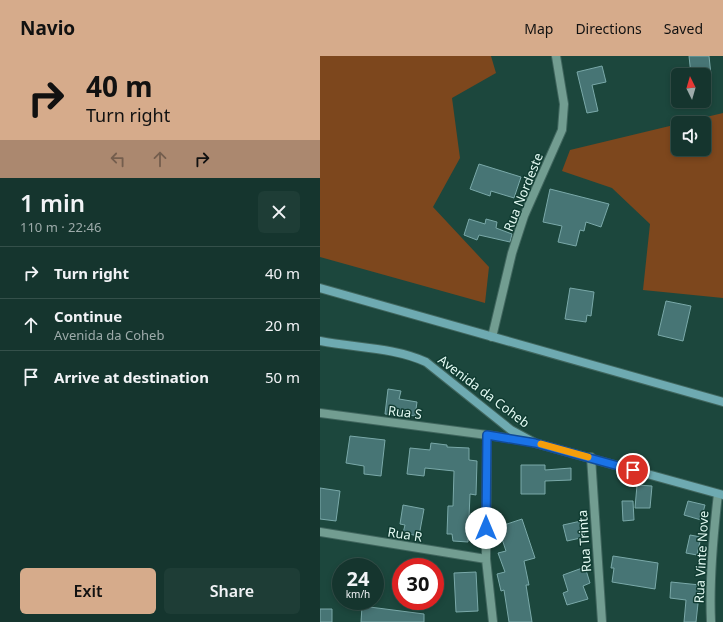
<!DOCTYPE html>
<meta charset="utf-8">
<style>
:root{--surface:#15352e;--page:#1e3d36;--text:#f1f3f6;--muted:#9dabaa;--line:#34504a;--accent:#d6ab8b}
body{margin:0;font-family:"Noto Sans",sans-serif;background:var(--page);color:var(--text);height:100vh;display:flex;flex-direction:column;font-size:15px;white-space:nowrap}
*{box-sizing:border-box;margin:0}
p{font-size:13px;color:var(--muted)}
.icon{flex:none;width:22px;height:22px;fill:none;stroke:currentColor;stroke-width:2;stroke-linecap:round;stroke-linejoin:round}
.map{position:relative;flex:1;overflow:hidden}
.sheet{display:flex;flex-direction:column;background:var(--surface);width:320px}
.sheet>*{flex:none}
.guide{background:#d6ab8b;color:#111;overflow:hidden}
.needle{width:26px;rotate:355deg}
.controls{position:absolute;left:351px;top:12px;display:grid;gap:8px}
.controls a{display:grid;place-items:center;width:40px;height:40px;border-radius:6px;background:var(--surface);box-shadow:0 2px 6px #0003,0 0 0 1px var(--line);font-size:20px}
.speed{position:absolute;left:12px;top:502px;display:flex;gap:8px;font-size:20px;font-weight:700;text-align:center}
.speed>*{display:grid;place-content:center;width:52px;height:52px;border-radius:50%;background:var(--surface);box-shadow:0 2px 6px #0003,0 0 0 1px var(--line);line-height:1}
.speed small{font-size:10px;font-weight:400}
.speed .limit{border:6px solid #d22;background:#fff;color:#111}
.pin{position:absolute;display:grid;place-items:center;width:34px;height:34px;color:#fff;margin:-17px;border:2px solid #fff;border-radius:50%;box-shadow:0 1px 4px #0007}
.me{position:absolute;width:44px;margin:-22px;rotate:0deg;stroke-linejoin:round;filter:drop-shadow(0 0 3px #0008)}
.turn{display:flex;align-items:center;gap:14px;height:84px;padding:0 20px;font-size:18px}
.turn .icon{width:52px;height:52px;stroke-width:2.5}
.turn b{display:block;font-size:28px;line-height:34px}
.lanes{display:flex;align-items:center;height:38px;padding:0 20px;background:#0003;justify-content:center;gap:20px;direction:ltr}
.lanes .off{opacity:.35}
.round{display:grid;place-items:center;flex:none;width:42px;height:42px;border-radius:6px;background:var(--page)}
.head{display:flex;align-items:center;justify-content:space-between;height:68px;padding:0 20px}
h1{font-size:24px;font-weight:600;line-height:30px}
.action{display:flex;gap:8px;margin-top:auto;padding:8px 20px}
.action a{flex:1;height:46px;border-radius:6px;background:var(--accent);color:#111;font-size:16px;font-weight:600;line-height:46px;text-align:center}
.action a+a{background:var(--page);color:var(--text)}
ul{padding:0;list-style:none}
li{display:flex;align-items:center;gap:12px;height:52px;padding:0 20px;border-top:1px solid var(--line)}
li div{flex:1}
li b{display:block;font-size:15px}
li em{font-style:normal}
header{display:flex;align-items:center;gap:24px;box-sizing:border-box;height:56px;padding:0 20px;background:var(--accent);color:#111}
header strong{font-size:19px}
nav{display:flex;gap:22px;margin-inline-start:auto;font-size:14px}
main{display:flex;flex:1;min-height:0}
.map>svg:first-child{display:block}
</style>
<header>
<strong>Navio</strong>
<nav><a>Map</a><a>Directions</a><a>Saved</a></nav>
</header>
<main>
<section class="sheet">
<div class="guide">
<div class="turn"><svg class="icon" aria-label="right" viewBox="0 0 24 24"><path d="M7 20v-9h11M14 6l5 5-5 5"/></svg><div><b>40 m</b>Turn right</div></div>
<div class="lanes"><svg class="icon off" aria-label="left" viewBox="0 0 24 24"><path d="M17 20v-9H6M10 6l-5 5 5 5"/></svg><svg class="icon off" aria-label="ahead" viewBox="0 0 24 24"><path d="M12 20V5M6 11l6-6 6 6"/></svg><svg class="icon" aria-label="right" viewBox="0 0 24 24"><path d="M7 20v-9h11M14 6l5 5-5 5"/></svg></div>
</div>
<div class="head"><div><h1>1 min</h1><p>110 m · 22:46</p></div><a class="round"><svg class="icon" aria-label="close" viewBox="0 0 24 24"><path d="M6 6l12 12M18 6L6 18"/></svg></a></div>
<ul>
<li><svg class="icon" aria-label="right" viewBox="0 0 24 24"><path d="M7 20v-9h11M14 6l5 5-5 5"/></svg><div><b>Turn right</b></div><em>40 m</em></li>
<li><svg class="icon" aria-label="ahead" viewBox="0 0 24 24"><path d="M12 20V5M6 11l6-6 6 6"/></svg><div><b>Continue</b><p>Avenida da Coheb</p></div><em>20 m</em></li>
<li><svg class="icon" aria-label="arrive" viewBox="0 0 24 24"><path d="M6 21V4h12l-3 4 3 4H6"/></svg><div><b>Arrive at destination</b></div><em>50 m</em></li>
</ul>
<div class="action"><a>Exit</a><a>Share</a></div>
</section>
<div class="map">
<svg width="403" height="566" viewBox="0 0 403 566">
<rect width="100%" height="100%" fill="#1c473d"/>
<!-- green -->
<path fill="#7d471d" d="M0,0H171L176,17L132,42L140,102L113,151L169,211L165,247L0,201Z
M403,57V242L323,234L330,168L292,132L242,115L250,94L358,68V93H384V67H361Z"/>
<!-- building -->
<path fill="#477575" stroke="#7aa9a9" d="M369,0H389L391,19H371Z
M282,10L286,26L272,29L278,55L267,57L257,16Z
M159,108L201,121L194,142L171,135L170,140L150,133Z
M230,133L289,148L281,171L266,166L264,175L260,174L256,190L238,186L242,170L223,166Z
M149,163L165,168L166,163L177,166L176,172L192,178L190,186L159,179L157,184L144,179Z
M250,232L274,236L271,260L267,259L266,266L245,263Z
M346,245L371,250L363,285L338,279Z
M68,333L81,335L79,343L97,346L95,360L78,357L77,359L65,358Z
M30,380L65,384L61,420L44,418V410L26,407Z
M111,387L127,389V391L149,392V404L157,405L156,439L150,438L148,486L133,485L132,478H127L128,450H133L134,415L105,412L104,420L87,418L90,392L110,394Z
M201,409H225V414L251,412V424L225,425V438H201Z
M317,429L332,430L330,452H315Z
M0,432L20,435L16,465L0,463Z
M302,445H313L314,464L303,465Z
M368,445L385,449L381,464L364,459Z
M83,449L104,453L99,480L83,477L85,469L80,468Z
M202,463L215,502L204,505L209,529H206L212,566H189L184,534L181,535L177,518L185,516L178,497L186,495L178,471Z
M261,465L265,481L247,485L243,469Z
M370,479L381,481L377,499L366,497Z
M293,500L338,507L335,533L292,526L294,512H291Z
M265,511L270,527L263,530L268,543L247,549L243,537L248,535L243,519Z
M156,516L158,555L136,556L134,517Z
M351,526L380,529L376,566H364L366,544L350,542Z
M42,550L104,558V566H41Z
M0,553H12V566H0Z"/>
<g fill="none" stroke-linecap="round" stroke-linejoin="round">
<!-- street casing -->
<g stroke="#40665e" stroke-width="10">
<path id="street" d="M172,281L192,197L204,160L242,74L244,48L236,0
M0,357L167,379L213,386
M167,379L166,503L173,566
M271,401L282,566
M0,476L166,503
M391,566C389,523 393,481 398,438"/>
</g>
<!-- secondary casing -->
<g stroke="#40665e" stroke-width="10">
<path id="secondary" d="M0,232L403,346
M0,285C35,292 73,291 106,306L191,374L215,387L403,439"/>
</g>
<!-- street -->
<use href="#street" stroke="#729d91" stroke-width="8"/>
<!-- secondary -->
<use href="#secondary" stroke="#6eaab1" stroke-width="8"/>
</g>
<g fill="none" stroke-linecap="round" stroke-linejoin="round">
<!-- route casing -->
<g stroke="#114b97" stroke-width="10">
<path id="route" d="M166,472L167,379L215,387L313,414"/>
</g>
<!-- route -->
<use href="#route" stroke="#1a73e8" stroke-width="7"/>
<!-- slow -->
<path stroke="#f59e0b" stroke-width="7" d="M221,388L268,401"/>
</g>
<g text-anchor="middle" stroke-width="3" stroke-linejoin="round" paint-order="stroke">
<!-- street labels -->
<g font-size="13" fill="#e3faf3" stroke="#103c32">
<text transform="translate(203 136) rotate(-68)" y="5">Rua Nordeste</text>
<text transform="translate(164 335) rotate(37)" y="5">Avenida da Coheb</text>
<text transform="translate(85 356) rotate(7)" y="5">Rua S</text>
<text transform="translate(85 478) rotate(9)" y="5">Rua R</text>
<text transform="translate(264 485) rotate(-94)" y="5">Rua Trinta</text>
<text transform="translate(381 501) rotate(-87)" y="5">Rua Vinte Nove</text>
</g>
</g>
</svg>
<div class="controls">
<a><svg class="needle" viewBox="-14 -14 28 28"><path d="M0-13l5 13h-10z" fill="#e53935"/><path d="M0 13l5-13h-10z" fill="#9dabaa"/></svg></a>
<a><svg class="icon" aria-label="sound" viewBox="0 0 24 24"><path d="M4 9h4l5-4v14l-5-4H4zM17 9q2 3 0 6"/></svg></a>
</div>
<div class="speed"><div>24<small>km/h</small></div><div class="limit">30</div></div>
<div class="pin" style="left:313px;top:414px;background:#d93025"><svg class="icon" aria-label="arrive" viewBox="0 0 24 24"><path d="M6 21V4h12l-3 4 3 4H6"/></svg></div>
<svg class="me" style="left:166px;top:472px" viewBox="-20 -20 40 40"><circle r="19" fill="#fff"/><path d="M0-13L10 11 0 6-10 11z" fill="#1a73e8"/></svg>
</div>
</main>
